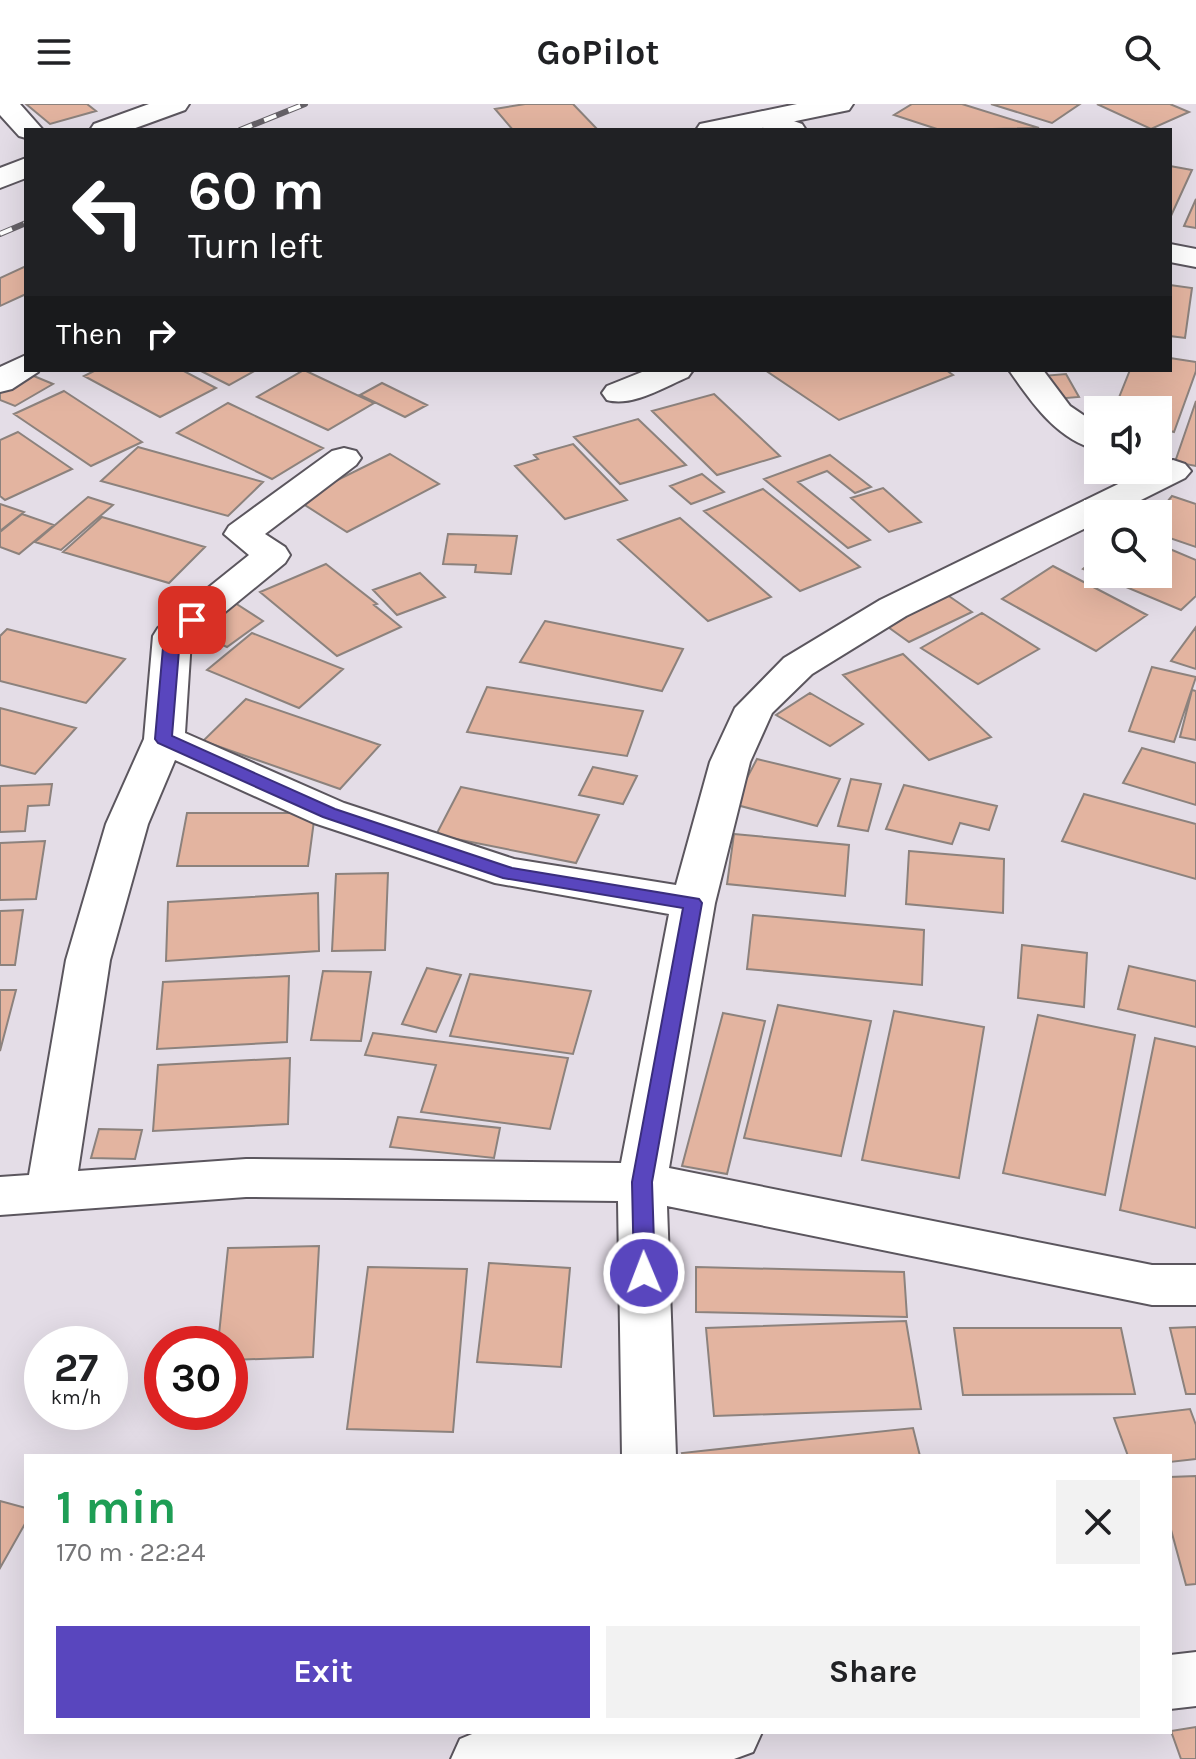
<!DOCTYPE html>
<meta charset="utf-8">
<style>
:root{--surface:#fff;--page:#f2f2f2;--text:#202124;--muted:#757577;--accent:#5946be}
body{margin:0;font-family:Karla,sans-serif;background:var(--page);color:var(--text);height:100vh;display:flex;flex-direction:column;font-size:30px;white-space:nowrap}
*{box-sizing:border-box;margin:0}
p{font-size:26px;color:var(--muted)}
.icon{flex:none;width:44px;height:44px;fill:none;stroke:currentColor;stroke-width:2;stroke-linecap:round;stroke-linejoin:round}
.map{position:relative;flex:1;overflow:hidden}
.details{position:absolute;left:24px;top:1350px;width:1148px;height:280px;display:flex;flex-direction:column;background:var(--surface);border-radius:0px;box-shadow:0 8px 32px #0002}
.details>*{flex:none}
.guide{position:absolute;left:24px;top:24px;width:1148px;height:244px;border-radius:0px;box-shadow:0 8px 32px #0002;background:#202124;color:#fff;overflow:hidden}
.fabs{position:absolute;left:1084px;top:292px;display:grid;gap:16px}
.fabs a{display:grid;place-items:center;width:88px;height:88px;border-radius:0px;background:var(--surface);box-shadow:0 8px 32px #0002;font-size:40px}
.speed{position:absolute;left:24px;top:1222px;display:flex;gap:16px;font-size:40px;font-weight:700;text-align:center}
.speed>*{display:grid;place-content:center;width:104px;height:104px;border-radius:50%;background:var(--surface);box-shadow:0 8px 32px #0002;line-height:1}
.speed small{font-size:20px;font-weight:400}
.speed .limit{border:12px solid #d22;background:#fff;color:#111}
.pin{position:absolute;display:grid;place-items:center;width:68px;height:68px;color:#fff;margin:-34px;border-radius:16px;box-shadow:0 4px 12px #0006}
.me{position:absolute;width:88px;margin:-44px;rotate:359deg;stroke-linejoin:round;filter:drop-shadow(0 0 6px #0008)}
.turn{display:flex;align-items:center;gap:28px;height:168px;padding:0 32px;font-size:36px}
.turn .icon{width:104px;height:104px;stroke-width:2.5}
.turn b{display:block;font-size:56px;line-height:68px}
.then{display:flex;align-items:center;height:76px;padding:0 32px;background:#0003;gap:16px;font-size:30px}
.round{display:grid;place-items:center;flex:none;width:84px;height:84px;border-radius:0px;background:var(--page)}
.headline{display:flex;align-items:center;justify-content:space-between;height:136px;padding:0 32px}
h1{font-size:48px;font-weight:700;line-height:60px;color:#1e9e55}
.action{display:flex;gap:16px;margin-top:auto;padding:16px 32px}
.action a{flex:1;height:92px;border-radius:0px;background:var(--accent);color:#fff;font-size:32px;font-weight:700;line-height:92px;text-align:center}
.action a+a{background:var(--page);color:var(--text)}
header{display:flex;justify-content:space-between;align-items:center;height:104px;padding:0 32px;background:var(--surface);font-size:36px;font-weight:700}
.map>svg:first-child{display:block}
</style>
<header><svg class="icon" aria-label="menu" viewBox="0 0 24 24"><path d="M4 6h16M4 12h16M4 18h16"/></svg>GoPilot<svg class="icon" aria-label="search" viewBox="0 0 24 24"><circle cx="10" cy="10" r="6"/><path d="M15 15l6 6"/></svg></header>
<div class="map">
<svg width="1196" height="1655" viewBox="0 0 1196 1655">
<rect width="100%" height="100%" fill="#e4dde7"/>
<!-- building -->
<path fill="#e3b4a0" stroke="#8c827d" stroke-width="2" d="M26,0H87L96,7L50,20Z
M525,0H573L598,26H513L495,5Z
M912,0H962L1039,24L940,26L894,11Z
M991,0H1080L1052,19Z
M1097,0H1170L1189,8L1151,25Z
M1170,62L1192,66L1170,114Z
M1196,95V124L1184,122Z
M26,162V190L0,202V174Z
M1170,181L1192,184L1185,234L1170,232Z
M1170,254L1196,258V267L1174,328L1158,324V306H1114L1130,266H1170Z
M96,266H182L216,284L160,313L84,272Z
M199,266H256L229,281Z
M304,266L374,299L328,326L257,293Z
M765,266H946L953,271L839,316Z
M29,270L53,280L15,302L0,296V287Z
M1066,270L1079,293L1054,295L1042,272Z
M382,279L427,301L405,313L360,291Z
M64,287L142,338L91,362L14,310Z
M714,290L780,352L717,371L652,307Z
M1196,297V362L1175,358Z
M228,299L323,344L272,375L177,329Z
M638,315L686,361L620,380L574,333Z
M18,328L72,365L5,396L0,392V336Z
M573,340L627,396L565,415L515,362L538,355L534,351Z
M138,343L263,378L228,412L101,377Z
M390,350L439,380L347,428L297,396Z
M830,351L871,383L855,389L827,367L798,378L870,436L848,444L764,375Z
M702,370L724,388L691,400L670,382Z
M883,384L921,418L889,428L851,394Z
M763,385L860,463L800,487L704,407Z
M1172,392L1196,400V443L1158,430L1157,410Z
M88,393L113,401L61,446L35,438Z
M0,400L24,408L0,427Z
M22,410L54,421L19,450L0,443V428Z
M102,413L205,443L169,479L63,448Z
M680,414L771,493L708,517L618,436Z
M448,430L517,432L511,470L475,468L476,461L443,460Z
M1158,440L1196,456V492L1181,506L1083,465L1098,452V470H1158Z
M326,460L377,500L374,501L401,523L337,552L260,488Z
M1053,462L1147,511L1096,547L1002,495Z
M420,469L445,493L397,511L373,486Z
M943,488L972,508L909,538L881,518Z
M232,497L263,517L227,543L205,533Z
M982,509L1039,545L978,580L921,544Z
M545,517L683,545L662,587L520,558Z
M1196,523V565L1171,557Z
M7,525L125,555L86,599L0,577V532Z
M252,529L343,565L299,604L207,566Z
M903,550L991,633L929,656L843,571Z
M1152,563L1196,573L1174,638L1129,627Z
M487,583L643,607L627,652L467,628Z
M1192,586L1196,587V636L1180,633Z
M810,589L863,620L830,642L776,611Z
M246,595L380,641L340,685L203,637Z
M0,604L76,624L35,670L0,661Z
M1142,644L1196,659V701L1123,679Z
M757,655L840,675L817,722L733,700Z
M593,663L637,672L623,700L579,691Z
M851,675L881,680L868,727L838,722Z
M52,680L49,701L28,702L25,727L0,728V682Z
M904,681L997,702L989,726L960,719L952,740L886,725Z
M461,683L599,711L576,759L436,731Z
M1084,690L1196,720V775L1062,737Z
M187,709H315L308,762H177Z
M734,730L849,741L845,792L727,780Z
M45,737L36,795L0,796V739Z
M909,747L1004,755L1003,809L906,800Z
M388,769L385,846L332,847L336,770Z
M318,789L319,847L166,857L168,798Z
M23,806L15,861H0V807Z
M753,811L924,826L922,881L747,865Z
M1022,841L1087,849L1084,903L1018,894Z
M1129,862L1196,877V923L1118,905Z
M427,864L461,871L436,928L402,920Z
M323,867L371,868L361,937L311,936Z
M470,870L591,887L573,950L450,932Z
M289,872L287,938L157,945L163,878Z
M0,886H16L0,947Z
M778,901L871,917L841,1052L744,1034Z
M894,907L984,923L959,1074L862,1056Z
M723,909L765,917L727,1070L682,1062Z
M1038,911L1135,931L1105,1091L1003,1069Z
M373,929L568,954L550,1025L421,1008L436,961L365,951Z
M1155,934L1196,943V1124L1120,1106Z
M290,954L288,1020L153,1027L158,961Z
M398,1013L500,1024L494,1054L390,1043Z
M99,1025L142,1026L135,1055L91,1054Z
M319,1142L313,1253L230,1256V1240H218L228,1144Z
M489,1159L570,1164L561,1263L477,1258Z
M368,1163L467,1165L453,1328L347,1325Z
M696,1163L904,1168L907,1213L696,1208Z
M906,1217L921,1305L714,1312L706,1224Z
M1196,1223V1290H1186L1170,1224Z
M954,1224H1121L1135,1290L963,1291Z
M1190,1305L1196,1321V1355L1170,1358V1352H1128L1114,1314Z
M913,1324L920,1352H683L682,1349Z
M1196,1372V1480L1186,1481L1170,1422V1373Z
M0,1397L26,1404V1418L0,1464Z
M1196,1623V1655H1181L1171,1627Z"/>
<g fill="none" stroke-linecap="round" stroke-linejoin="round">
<!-- minor casing -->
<g stroke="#5b565e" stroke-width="4">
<path id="minor" d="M0,0H20L43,26H26V34L19,32L0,11Z
M149,0H189L185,6L130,26H90L94,20Z
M766,7L802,20L806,26C788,26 763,31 752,15L756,9Z
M26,54V74L0,84V64Z
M1170,140L1196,145V163L1170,158Z
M647,266H693L688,273C664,283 633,303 607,296L602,289L607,282Z
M1009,266H1043L1070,302L1098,321V346C1057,336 1032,299 1009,266Z
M344,344L356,347L361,354L356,361L265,430L285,443L290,451L285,459L191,536L185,629L344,699L514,755L676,781L710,658L735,604L784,554L880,496L1147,366H1158L1161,360L1173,356L1185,360L1191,367L1185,374L1113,410H1098V418L906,512L812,570L772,609L750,658L715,799L669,1064L1152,1161H1196V1201H1152L667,1102L676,1352H622L618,1097L246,1093L0,1111V1073L29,1071L66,856L106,720L144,635L153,532L158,524L249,451L224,430L229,422L332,347ZM175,656L314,719L495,779L669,810L621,1059L246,1055L78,1067L110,856L148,720Z
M1196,1548V1602L1170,1605V1551Z
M477,1628H762L753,1648L734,1655H451L460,1635Z"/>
</g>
<!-- tertiary casing -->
<g stroke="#5b565e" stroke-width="4">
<path id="tertiary" d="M797,0H853L849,6L752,26H696L700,20Z
M26,251V266H39L38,268L12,285L0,288V263Z"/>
</g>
<!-- minor -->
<use href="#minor" fill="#fff" fill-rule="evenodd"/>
<!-- tertiary -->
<use href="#tertiary" fill="#fff" fill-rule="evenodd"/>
<!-- rail casing -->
<g stroke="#656167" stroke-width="6">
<path id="rail" d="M240,26L305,0
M0,130L26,119"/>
</g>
<!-- rail -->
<use href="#rail" stroke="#fff" stroke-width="4" stroke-dasharray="13" stroke-linecap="butt"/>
</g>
<!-- route -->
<path fill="#5946be" stroke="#3a2e7c" stroke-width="2" d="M192,511L200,516L180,534L172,632L335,705L512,764L699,795L702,799L652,1078L655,1169L652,1175L644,1178L637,1175L634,1169L632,1078L683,804L503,774L323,713L158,639L155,635L164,532Z"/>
</svg>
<div class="fabs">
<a><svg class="icon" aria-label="sound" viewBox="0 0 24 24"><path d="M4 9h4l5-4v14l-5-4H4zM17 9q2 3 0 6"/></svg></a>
<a><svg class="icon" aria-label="search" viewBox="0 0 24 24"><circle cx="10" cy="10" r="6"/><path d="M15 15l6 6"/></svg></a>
</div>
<div class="speed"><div>27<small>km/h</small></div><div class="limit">30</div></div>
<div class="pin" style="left:192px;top:516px;background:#d93025"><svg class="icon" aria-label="arrive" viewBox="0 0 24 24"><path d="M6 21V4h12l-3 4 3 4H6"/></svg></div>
<svg class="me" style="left:644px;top:1169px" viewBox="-20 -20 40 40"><circle r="17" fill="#5946be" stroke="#fff" stroke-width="3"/><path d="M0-11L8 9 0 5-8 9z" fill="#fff"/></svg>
<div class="guide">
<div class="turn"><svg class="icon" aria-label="left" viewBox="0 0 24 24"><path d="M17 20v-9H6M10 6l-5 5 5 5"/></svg><div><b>60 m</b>Turn left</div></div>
<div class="then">Then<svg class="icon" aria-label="right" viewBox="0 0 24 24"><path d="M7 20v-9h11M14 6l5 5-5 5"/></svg></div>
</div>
<section class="details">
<div class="headline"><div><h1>1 min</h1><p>170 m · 22:24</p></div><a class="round"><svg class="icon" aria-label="close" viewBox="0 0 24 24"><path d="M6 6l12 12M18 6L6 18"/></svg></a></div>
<div class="action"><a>Exit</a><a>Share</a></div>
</section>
</div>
